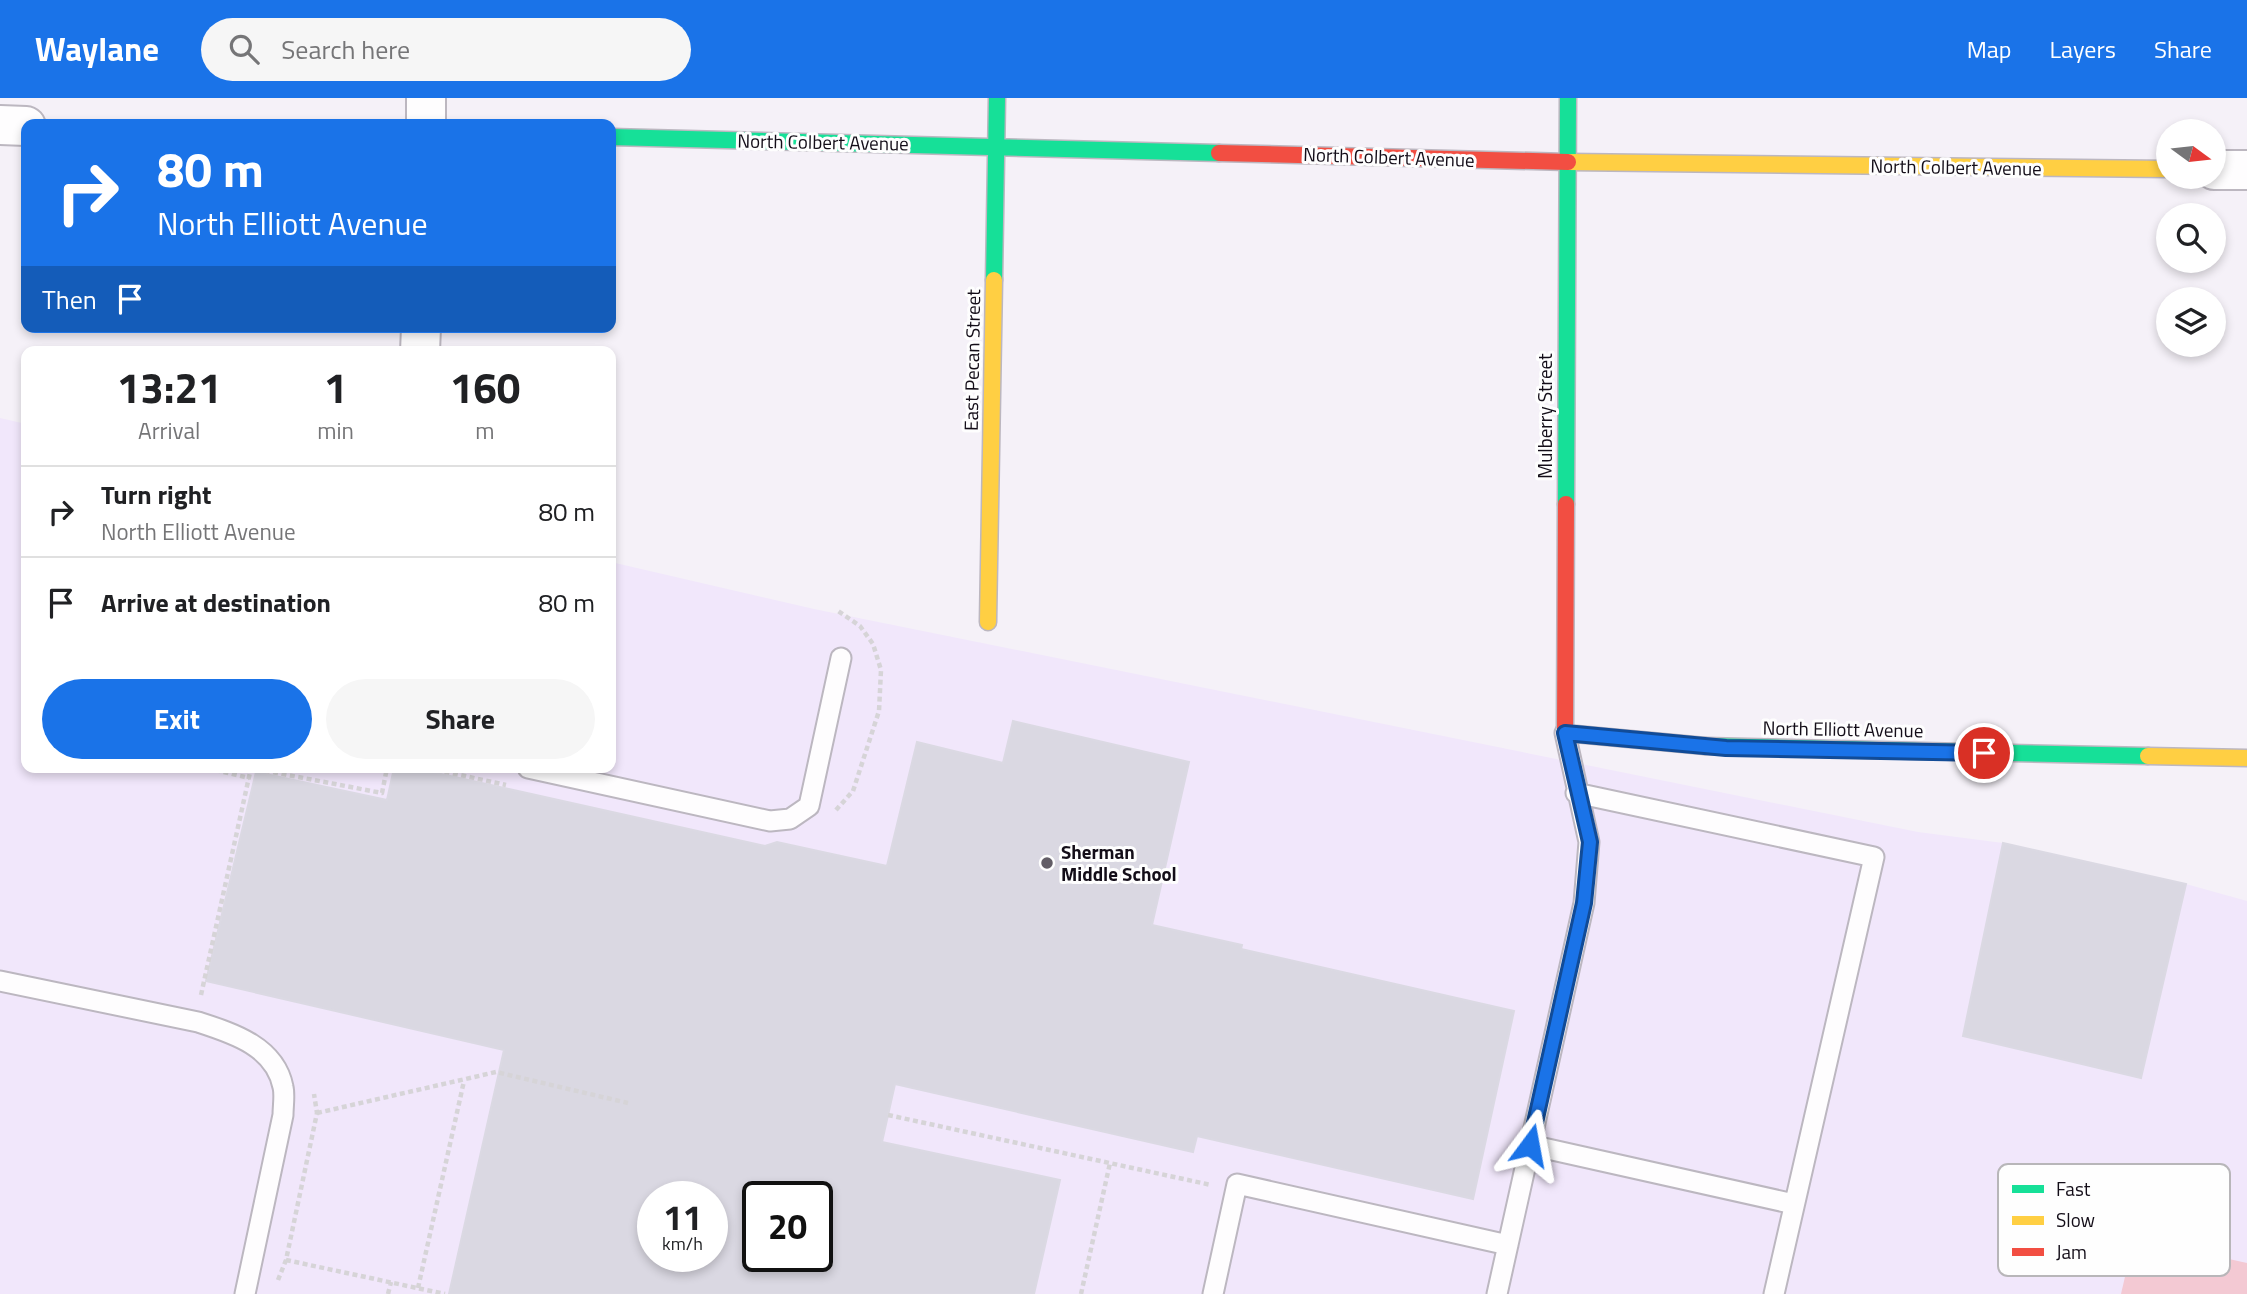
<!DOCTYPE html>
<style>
:root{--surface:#fff;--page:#f6f6f6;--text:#202124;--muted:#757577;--line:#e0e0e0;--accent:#1a73e8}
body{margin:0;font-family:"Titillium Web",sans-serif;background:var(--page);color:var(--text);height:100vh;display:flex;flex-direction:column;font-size:26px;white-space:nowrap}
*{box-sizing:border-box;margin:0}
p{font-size:23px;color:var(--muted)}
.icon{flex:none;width:38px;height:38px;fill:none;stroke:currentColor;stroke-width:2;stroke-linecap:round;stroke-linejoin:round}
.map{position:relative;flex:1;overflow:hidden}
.side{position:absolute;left:21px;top:248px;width:595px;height:427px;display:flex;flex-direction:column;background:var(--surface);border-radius:14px;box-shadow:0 4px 10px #0003}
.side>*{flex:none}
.banner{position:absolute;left:21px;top:21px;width:595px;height:214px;border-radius:14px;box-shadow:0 4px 10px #0003;background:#1a73e8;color:#fff;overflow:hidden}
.needle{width:46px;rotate:105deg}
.buttons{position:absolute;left:2156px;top:21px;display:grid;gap:14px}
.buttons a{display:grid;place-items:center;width:70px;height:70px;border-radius:50%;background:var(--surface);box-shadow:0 4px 10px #0003;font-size:35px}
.speed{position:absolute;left:637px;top:1083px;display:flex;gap:14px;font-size:35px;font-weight:700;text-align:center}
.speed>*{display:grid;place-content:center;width:91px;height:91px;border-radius:50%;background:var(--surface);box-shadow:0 4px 10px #0003;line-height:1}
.speed small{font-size:18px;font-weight:400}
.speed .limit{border:4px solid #111;border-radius:10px;background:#fff;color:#111}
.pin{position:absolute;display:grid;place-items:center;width:60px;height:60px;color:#fff;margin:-30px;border:4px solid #fff;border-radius:50%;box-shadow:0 2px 7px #0007}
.me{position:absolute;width:77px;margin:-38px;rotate:13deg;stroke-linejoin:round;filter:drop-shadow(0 0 5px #0008)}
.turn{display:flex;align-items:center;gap:24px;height:147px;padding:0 21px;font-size:32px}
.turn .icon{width:91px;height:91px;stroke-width:2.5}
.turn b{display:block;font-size:49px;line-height:60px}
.then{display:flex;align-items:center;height:66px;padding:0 21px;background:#0003;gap:14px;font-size:26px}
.eta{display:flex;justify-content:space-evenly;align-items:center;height:119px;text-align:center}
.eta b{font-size:42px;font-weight:700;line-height:49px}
.primary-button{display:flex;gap:14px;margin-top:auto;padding:14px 21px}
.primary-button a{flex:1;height:80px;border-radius:42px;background:var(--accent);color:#fff;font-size:28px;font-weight:700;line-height:80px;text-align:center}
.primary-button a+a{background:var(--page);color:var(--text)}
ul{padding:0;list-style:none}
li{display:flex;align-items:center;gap:21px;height:91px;padding:0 21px;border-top:2px solid var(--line)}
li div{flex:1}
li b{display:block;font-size:26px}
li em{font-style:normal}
header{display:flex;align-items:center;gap:42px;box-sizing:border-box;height:98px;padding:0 35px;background:var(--accent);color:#fff}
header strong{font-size:33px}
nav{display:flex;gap:38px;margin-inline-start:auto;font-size:24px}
.search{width:490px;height:63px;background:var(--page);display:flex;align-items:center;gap:18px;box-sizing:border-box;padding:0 24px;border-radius:38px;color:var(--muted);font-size:26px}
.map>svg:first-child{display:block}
</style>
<header>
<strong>Waylane</strong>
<div class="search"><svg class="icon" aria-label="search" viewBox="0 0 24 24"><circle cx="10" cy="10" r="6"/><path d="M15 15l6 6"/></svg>Search here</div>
<nav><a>Map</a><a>Layers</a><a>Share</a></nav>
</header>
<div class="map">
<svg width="2247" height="1196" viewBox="0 0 2247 1196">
<rect width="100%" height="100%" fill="#f5f1f8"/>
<!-- built -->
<path fill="#f1e7fb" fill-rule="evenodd" d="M0,320L26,326V670H611V464L814,511L1918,734L2003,745L2186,786L2247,803V1196H0ZM653,1099H712V1158H653ZM758,1099H817V1158H758Z"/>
<!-- green -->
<path fill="#f3c9d3" d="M2134,1140L2247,1165V1196H2121Z"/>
<!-- building -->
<path fill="#dad8e2" stroke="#dbd9e3" stroke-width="2" fill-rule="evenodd" d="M1013,623L1189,664L1152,827L1242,847L1241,851L1514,913L1473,1101L1197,1038L1193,1054L895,986L882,1044L1060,1082L1034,1196H449L504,952L206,883L256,674L387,702L394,670H414L765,748L777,744L887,768L917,644L1003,665ZM653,1099H712V1158H653ZM758,1099H817V1158H758Z
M2003,745L2186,786L2141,980L1963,938Z"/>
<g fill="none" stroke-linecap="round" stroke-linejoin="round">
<!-- lane casing -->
<g stroke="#bcb7c0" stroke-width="23">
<path id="lane" d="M528,670L770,723L790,721L809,708L841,560
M1576,695L1874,759L1774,1196
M0,883L198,924C232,935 275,948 283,989C285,997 283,1008 283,1017L245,1196
M1530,1047L1794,1106
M1213,1196L1237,1086L1508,1147
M1497,1196L1584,805L1589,744L1565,635"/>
</g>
<!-- street casing -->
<g stroke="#bcb7c0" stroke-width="42">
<path id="street" d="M426,26V0
M0,27L26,28
M2214,72H2247
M420,254L421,229"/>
</g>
<!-- fast casing -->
<g stroke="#bcb7c0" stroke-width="19">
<path id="fast" d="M611,39L1219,55
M994,182L997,0
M1566,406L1568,0
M1705,648L2148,658"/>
</g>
<!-- slow casing -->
<g stroke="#bcb7c0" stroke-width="19">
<path id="slow" d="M1568,64L2168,71
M988,524L994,182
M2148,658L2247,660"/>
</g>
<!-- jam casing -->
<g stroke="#bcb7c0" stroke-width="19">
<path id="jam" d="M1219,55L1568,64
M1566,406L1565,635L1705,648"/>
</g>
<!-- path -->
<path stroke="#d6d4d7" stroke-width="4.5" stroke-dasharray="5 3.5" stroke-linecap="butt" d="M207,670L249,680
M428,670L506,687
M836,712L853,693L879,613L881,572L873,546L860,528L838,513
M201,897L251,670L382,695L387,670
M317,1015L496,974L628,1005
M888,1017L1211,1087
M286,1162L445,1196
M278,1182L286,1162L317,1015L314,996
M418,1190L464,983
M388,1196L391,1184
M1081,1196L1110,1065"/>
<!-- lane -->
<use href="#lane" stroke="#fefdfe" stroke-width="19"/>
<!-- street -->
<use href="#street" stroke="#fefdfe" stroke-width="38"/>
<!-- fast -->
<use href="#fast" stroke="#16e098" stroke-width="16"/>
<!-- slow -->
<use href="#slow" stroke="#ffcf43" stroke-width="16"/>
<!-- jam -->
<use href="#jam" stroke="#f24e42" stroke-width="16"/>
</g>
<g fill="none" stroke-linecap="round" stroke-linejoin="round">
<!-- route casing -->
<g stroke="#114b97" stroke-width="18">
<path id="route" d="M1530,1047L1584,805L1590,744L1565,635L1726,650L1984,655"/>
</g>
<!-- route -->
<use href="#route" stroke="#1a73e8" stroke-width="12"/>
</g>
<!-- markers -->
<circle fill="#625d66" stroke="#fefefe" stroke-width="2.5" cx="1047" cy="765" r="7"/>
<g text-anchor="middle" stroke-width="6" stroke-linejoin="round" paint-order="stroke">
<!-- street labels -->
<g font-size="19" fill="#130d18" stroke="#fefefe">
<text transform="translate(823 44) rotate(1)" y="7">North Colbert Avenue</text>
<text transform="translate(1389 59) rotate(2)" y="7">North Colbert Avenue</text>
<text transform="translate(1956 69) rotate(1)" y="7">North Colbert Avenue</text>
<text transform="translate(972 262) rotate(-89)" y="7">East Pecan Street</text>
<text transform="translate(1545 318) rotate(-90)" y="7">Mulberry Street</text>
<text transform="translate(1843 631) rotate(1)" y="7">North Elliott Avenue</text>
</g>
<!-- poi labels -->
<g font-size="19" font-weight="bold" fill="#130d18" stroke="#fefefe" text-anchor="start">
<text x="1061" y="761">Sherman<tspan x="1061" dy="22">Middle School</tspan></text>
</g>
</g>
<!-- legend -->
<rect x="1998" y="1066" width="232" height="112" rx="10" fill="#fefefe" stroke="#b8b6b9" stroke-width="2"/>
<rect x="2012" y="1087" width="32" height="8" fill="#16e098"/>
<rect x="2012" y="1118" width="32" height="9" fill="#ffcf43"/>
<rect x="2012" y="1150" width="32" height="8" fill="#f24e42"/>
<g font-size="19" fill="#130d18">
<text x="2056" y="1098">Fast</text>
<text x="2056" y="1129">Slow</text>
<text x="2056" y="1161">Jam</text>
</g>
</svg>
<div class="buttons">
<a><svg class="needle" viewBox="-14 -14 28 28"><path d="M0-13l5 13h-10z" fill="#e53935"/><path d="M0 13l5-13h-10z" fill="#757577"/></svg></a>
<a><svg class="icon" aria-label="search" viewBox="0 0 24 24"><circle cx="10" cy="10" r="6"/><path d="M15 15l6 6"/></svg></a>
<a><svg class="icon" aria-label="layers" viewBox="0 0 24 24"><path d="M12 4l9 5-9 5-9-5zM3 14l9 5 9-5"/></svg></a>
</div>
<div class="speed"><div>11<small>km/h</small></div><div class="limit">20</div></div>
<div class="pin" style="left:1984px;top:655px;background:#d93025"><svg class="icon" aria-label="arrive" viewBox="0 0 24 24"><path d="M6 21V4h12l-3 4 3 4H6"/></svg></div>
<svg class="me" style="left:1530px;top:1047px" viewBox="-20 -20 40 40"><path d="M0-17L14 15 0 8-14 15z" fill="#1a73e8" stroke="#fff" stroke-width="4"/></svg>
<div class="banner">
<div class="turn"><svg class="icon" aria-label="right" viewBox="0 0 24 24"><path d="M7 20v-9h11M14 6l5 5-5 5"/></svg><div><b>80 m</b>North Elliott Avenue</div></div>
<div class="then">Then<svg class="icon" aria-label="arrive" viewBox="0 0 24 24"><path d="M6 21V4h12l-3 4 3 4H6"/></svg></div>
</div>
<section class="side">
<div class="eta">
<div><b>13:21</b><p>Arrival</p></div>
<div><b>1</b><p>min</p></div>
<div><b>160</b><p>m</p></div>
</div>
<ul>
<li><svg class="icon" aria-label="right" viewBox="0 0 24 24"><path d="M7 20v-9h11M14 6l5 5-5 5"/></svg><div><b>Turn right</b><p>North Elliott Avenue</p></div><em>80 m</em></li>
<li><svg class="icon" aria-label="arrive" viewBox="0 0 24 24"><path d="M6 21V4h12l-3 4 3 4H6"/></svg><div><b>Arrive at destination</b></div><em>80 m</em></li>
</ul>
<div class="primary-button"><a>Exit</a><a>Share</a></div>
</section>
</div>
